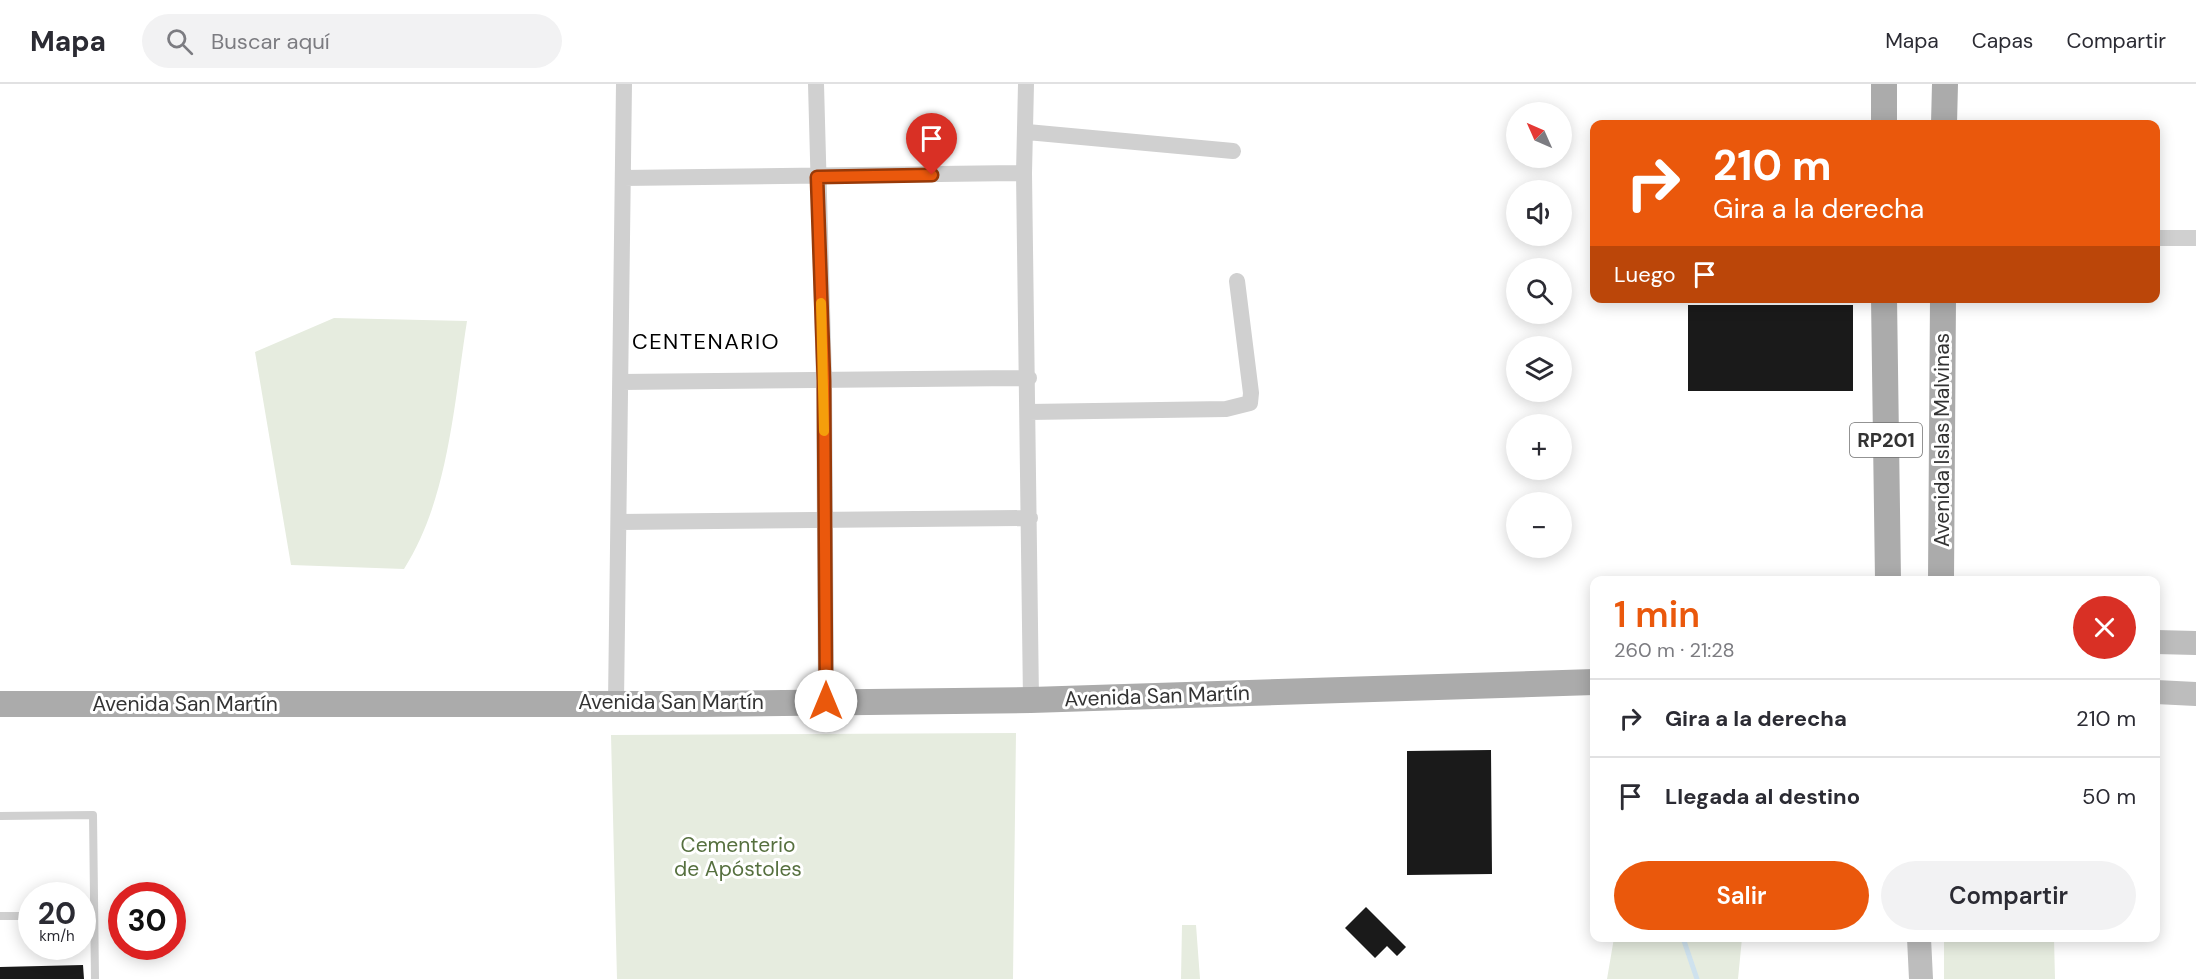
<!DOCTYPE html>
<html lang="es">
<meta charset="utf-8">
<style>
:root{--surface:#fff;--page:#f2f2f3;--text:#2b2b33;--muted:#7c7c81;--line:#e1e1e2;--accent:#ea580c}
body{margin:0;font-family:"DM Sans",sans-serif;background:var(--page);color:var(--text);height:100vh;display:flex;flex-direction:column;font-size:22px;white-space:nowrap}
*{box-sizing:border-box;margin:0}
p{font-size:20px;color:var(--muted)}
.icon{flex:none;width:33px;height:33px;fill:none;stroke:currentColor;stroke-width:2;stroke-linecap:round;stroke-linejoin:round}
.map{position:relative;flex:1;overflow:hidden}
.details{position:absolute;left:1590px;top:492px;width:570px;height:366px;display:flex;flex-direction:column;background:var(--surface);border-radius:12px;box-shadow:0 3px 15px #0003}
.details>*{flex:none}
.banner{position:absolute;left:1590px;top:36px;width:570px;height:183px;border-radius:12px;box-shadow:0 3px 15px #0003;background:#ea580c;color:#fff;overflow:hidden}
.needle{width:39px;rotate:315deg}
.controls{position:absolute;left:1506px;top:18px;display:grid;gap:12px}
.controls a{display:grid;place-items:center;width:66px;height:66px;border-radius:50%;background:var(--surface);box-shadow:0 3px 15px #0003;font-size:30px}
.speed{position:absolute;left:18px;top:798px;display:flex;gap:12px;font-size:30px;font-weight:700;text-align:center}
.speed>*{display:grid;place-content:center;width:78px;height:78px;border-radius:50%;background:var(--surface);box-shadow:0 3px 15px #0003;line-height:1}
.speed small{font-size:15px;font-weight:400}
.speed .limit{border:9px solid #d22;background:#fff;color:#111}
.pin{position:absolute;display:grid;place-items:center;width:51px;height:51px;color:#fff;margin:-62px -26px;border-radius:50% 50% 50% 0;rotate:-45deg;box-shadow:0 0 6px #0007}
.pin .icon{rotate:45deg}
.me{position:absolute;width:66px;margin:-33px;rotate:0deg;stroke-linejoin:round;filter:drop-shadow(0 0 4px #0008)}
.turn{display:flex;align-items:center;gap:21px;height:126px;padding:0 24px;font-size:27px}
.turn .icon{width:78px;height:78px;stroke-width:2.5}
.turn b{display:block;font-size:42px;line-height:51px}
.then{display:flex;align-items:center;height:57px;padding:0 24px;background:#0003;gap:12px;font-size:22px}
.round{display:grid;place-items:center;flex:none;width:63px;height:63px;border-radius:32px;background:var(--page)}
.overview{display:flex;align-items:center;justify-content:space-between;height:102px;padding:0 24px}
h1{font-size:36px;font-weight:600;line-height:45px;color:var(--accent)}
.button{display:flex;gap:12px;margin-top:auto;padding:12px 24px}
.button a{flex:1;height:69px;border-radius:36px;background:var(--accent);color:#fff;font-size:24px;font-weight:600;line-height:69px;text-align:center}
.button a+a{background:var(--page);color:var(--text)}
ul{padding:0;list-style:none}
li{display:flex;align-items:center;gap:18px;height:78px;padding:0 24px;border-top:2px solid var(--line)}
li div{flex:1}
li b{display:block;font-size:22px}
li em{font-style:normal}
header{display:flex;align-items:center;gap:36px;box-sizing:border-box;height:84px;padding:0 30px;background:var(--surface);border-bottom:2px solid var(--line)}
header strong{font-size:28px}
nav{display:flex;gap:33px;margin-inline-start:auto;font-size:21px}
.search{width:420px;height:54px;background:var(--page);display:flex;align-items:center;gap:15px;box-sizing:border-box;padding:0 21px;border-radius:33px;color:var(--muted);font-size:22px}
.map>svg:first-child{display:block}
</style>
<header>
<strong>Mapa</strong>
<div class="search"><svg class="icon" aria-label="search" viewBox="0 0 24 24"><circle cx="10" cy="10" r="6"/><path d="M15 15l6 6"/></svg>Buscar aquí</div>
<nav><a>Mapa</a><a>Capas</a><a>Compartir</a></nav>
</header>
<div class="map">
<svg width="2196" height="895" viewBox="0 0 2196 895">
<rect width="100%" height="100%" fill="#fff"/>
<!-- green -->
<path fill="#e6ecdf" d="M334,234L467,237C454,319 449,414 404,485L291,481L255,268Z
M1016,649L1013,895H617L611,651Z
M1182,841H1196L1200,895H1181Z
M1614,854H1742L1738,895H1607Z
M1944,854H2054L2055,895H1944Z"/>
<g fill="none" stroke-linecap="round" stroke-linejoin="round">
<!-- stream -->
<path stroke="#cfe2ee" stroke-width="5" d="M1683,854L1697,895"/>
</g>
<!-- building -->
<path fill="#1a1a1a" d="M1688,221H1853V307H1688Z
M1491,666L1492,790L1407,791V667Z
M1366,823L1406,863L1397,872L1387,862L1375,874L1345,844Z
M83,881L84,895H0V883Z"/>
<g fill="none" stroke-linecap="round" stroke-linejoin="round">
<!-- lane -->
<path stroke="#d0d0d0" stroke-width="8" d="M0,732L93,731L95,895
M0,832H32"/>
<!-- street -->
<path stroke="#d0d0d0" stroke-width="16" d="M816,0L824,297L826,617
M1026,0L1024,89L1031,616
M1027,48L1233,67
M623,94L1024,89
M2156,154H2196
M621,298L1029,294
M1029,328L1226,325L1250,319L1251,309L1237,197
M619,438L1030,434
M616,618L624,0"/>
<!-- secondary -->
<path stroke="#bdbdbd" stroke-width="24" d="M2156,558L2196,559
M2156,608L2196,610
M1919,854L1921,895"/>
<!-- primary -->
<path stroke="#ababab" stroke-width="26" d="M1884,40V0
M1944,40L1945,0
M1884,214L1888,496
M1941,496L1943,214
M0,620H701L1031,616L1594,598"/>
</g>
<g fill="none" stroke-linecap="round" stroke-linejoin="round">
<!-- route casing -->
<g stroke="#983908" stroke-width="15">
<path id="route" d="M826,617L824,297L817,93L932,91"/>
</g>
<!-- route -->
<use href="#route" stroke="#ea580c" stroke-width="10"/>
<!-- slow -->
<path stroke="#f59e0b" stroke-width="10" d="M821,219L824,347"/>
</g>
<g text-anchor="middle" stroke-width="6" stroke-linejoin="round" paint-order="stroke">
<!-- shield labels -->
<rect fill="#fff" stroke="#707070" stroke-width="1.5" x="1850" y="339" width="72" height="34" rx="4.5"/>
<g font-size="20" font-weight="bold" fill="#333">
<text x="1886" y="363">RP201</text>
</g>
<!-- street labels -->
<g font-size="21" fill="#333" stroke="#fff">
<text transform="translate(1942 356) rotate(-90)" y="7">Avenida Islas Malvinas</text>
<text transform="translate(1157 612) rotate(-2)" y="7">Avenida San Martín</text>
<text x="671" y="625">Avenida San Martín</text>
<text x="185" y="627">Avenida San Martín</text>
</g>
<!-- park labels -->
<g font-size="21" fill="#56703f" stroke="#fff">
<text x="738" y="768">Cementerio<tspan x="738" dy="24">de Apóstoles</tspan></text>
</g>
<!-- neighbourhood labels -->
<g font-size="22" letter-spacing="1.5" fill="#000" stroke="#fff">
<text x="706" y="265">CENTENARIO</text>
</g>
</g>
</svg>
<div class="controls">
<a><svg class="needle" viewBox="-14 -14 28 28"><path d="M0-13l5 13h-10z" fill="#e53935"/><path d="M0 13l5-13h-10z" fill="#7c7c81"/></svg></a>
<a><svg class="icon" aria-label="sound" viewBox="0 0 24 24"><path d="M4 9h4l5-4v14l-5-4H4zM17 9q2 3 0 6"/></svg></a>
<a><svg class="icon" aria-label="search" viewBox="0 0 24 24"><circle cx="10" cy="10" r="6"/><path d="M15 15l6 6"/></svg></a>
<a><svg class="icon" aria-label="layers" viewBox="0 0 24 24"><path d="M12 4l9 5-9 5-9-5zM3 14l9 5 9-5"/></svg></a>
<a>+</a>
<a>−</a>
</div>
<div class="speed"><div>20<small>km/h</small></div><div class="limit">30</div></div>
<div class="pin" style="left:932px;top:91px;background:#d93025"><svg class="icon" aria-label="arrive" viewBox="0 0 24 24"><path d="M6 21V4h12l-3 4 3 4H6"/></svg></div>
<svg class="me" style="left:826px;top:617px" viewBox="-20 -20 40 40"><circle r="19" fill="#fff"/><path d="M0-13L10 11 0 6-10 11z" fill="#ea580c"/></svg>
<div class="banner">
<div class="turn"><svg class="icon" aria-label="right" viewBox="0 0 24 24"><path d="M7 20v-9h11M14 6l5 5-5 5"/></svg><div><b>210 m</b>Gira a la derecha</div></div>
<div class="then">Luego<svg class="icon" aria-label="arrive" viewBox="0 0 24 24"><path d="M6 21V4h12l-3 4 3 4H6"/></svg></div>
</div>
<section class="details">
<div class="overview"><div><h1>1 min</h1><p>260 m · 21:28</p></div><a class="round" style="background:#d93025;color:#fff"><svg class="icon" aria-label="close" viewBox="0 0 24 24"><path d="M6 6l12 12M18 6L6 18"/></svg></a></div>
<ul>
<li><svg class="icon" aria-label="right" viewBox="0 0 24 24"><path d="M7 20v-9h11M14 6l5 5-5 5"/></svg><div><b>Gira a la derecha</b></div><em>210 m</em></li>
<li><svg class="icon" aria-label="arrive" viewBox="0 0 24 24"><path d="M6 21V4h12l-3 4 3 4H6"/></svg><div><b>Llegada al destino</b></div><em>50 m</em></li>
</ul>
<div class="button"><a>Salir</a><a>Compartir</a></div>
</section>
</div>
